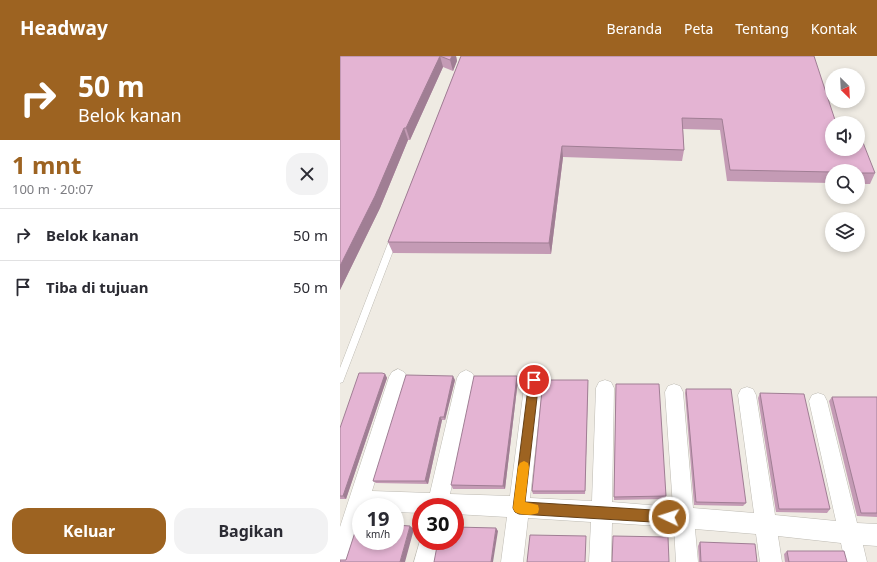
<!DOCTYPE html>
<html lang="id">
<meta charset="utf-8">
<style>
:root{--surface:#fff;--page:#f2f2f3;--text:#2b2b33;--muted:#7c7c81;--line:#e1e1e2;--accent:#9d6321}
body{margin:0;font-family:"Noto Sans",sans-serif;background:var(--page);color:var(--text);height:100vh;display:flex;flex-direction:column;font-size:15px;white-space:nowrap}
*{box-sizing:border-box;margin:0}
p{font-size:13px;color:var(--muted)}
.icon{flex:none;width:22px;height:22px;fill:none;stroke:currentColor;stroke-width:2;stroke-linecap:round;stroke-linejoin:round}
.map{position:relative;flex:1;overflow:hidden}
.panel{display:flex;flex-direction:column;background:var(--surface);width:340px}
.panel>*{flex:none}
.banner{background:#9d6321;color:#fff;overflow:hidden}
.needle{width:26px;rotate:156deg}
.buttons{position:absolute;left:485px;top:12px;display:grid;gap:8px}
.buttons a{display:grid;place-items:center;width:40px;height:40px;border-radius:50%;background:var(--surface);box-shadow:0 2px 6px #0003;font-size:20px}
.speed{position:absolute;left:12px;top:442px;display:flex;gap:8px;font-size:20px;font-weight:700;text-align:center}
.speed>*{display:grid;place-content:center;width:52px;height:52px;border-radius:50%;background:var(--surface);box-shadow:0 2px 6px #0003;line-height:1}
.speed small{font-size:10px;font-weight:400}
.speed .limit{border:6px solid #d22;background:#fff;color:#111}
.pin{position:absolute;display:grid;place-items:center;width:34px;height:34px;color:#fff;margin:-17px;border:2px solid #fff;border-radius:50%;box-shadow:0 1px 4px #0007}
.me{position:absolute;width:44px;margin:-22px;rotate:274deg;stroke-linejoin:round;filter:drop-shadow(0 0 3px #0008)}
.turn{display:flex;align-items:center;gap:14px;height:84px;padding:0 12px;font-size:18px}
.turn .icon{width:52px;height:52px;stroke-width:2.5}
.turn b{display:block;font-size:28px;line-height:34px}
.round{display:grid;place-items:center;flex:none;width:42px;height:42px;border-radius:16px;background:var(--page)}
.head{display:flex;align-items:center;justify-content:space-between;height:68px;padding:0 12px}
h1{font-size:24px;font-weight:700;line-height:30px;color:var(--accent)}
.action{display:flex;gap:8px;margin-top:auto;padding:8px 12px}
.action a{flex:1;height:46px;border-radius:16px;background:var(--accent);color:#fff;font-size:16px;font-weight:700;line-height:46px;text-align:center}
.action a+a{background:var(--page);color:var(--text)}
ul{padding:0;list-style:none}
li{display:flex;align-items:center;gap:12px;height:52px;padding:0 12px;border-top:1px solid var(--line)}
li div{flex:1}
li b{display:block;font-size:15px}
li em{font-style:normal}
header{display:flex;align-items:center;gap:24px;box-sizing:border-box;height:56px;padding:0 20px;background:var(--accent);color:#fff}
header strong{font-size:19px}
nav{display:flex;gap:22px;margin-inline-start:auto;font-size:14px}
main{display:flex;flex:1;min-height:0}
.map>svg:first-child{display:block}
</style>
<header>
<strong>Headway</strong>
<nav><a>Beranda</a><a>Peta</a><a>Tentang</a><a>Kontak</a></nav>
</header>
<main>
<section class="panel">
<div class="banner">
<div class="turn"><svg class="icon" aria-label="right" viewBox="0 0 24 24"><path d="M7 20v-9h11M14 6l5 5-5 5"/></svg><div><b>50 m</b>Belok kanan</div></div>
</div>
<div class="head"><div><h1>1 mnt</h1><p>100 m · 20:07</p></div><a class="round"><svg class="icon" aria-label="close" viewBox="0 0 24 24"><path d="M6 6l12 12M18 6L6 18"/></svg></a></div>
<ul>
<li><svg class="icon" aria-label="right" viewBox="0 0 24 24"><path d="M7 20v-9h11M14 6l5 5-5 5"/></svg><div><b>Belok kanan</b></div><em>50 m</em></li>
<li><svg class="icon" aria-label="arrive" viewBox="0 0 24 24"><path d="M6 21V4h12l-3 4 3 4H6"/></svg><div><b>Tiba di tujuan</b></div><em>50 m</em></li>
</ul>
<div class="action"><a>Keluar</a><a>Bagikan</a></div>
</section>
<div class="map">
<svg width="537" height="506" viewBox="0 0 537 506">
<rect width="100%" height="100%" fill="#efebe3"/>
<g fill="none" stroke-linecap="round" stroke-linejoin="round">
<!-- service casing -->
<g stroke="#bebbb3" stroke-width="1">
<path id="service" d="M54,179L58,182L4,323L3,326L0,327V312L50,182Z"/>
</g>
<!-- minor casing -->
<g stroke="#bebbb3" stroke-width="1">
<path id="minor" d="M58,313L64,316L67,321L32,435L90,437L117,322L120,317L126,314L132,317L135,322L110,438L170,440L185,324L188,319L194,316L200,319L203,324L190,442L252,445L256,332L259,326L265,324L271,326L274,332L272,446L333,451L325,336L328,330L334,328L340,330L343,336L353,452L414,457L398,339L401,333L407,331L413,333L416,339L435,459L496,465L469,345L472,339L478,337L484,339L487,345L517,467L537,468V490L523,489L527,506H505L501,487L438,480L442,506H420L416,478L355,473L358,506H336L334,471L272,467L271,506H249L251,466L188,462L183,506H161L167,461L115,458V451H81V457L55,456V451H21V471L11,504L10,506H0V471L49,321L52,316Z
M81,481V485H101L96,506H74Z"/>
</g>
<!-- service -->
<use href="#service" fill="#fff" fill-rule="evenodd"/>
<!-- minor -->
<use href="#minor" fill="#fff" fill-rule="evenodd"/>
</g>
<!-- wall -->
<path fill="#c49bb5" d="M0,0H116L117,5L113,15L103,11L70,84H68L40,152L0,234Z
M121,0H474L492,93L535,117L530,128H518V115H492V127L387,125L380,74L343,73L344,94L342,105L223,101L211,198L53,197L48,186Z
M45,318L47,322L6,443H0V372Z
M115,324L105,364H102L88,428L36,427L33,425Z
M178,324L165,433H113L111,429Z
M248,324L245,438H193L192,435Z
M276,328L326,440L325,443L274,444Z
M346,333L406,447L403,450L354,449L345,337Z
M420,337L490,453L487,457L436,456L418,342Z
M492,341H537V461L517,460L489,345Z
M360,486L417,506H359L358,490Z
M447,495L507,506H445L444,498Z"/>
<!-- shaded-wall -->
<path fill="#a07e94" d="M100,0L103,11L70,84L66,72Z
M112,0H116L117,5L113,15L110,4Z
M64,72L68,84L40,152L0,234V210Z
M222,90L223,101L211,198L209,187Z
M45,318L47,322L6,443L3,440Z
M113,320L115,324L105,364L104,361Z
M177,320L178,324L165,433L163,430Z
M248,324V328L245,438V435Z
M100,361L102,364L88,428L85,425Z
M70,470L74,473L65,506H60Z
M156,472L158,475L153,506H151Z"/>
<!-- building -->
<path fill="#e4b4d3" stroke="#a07e94" d="M0,0H112L110,4L100,0L66,72H64L35,140L0,210Z
M121,0H474L496,67H492V93H518V79H520L535,117H518V115H492V116L390,114L382,63L342,62L344,94L222,90L209,187L48,186Z
M19,317H42L45,318L3,440H0V372Z
M66,319L113,320L104,361H100L85,425H33Z
M134,320H177L163,430L111,429Z
M203,324H248L245,435H192Z
M276,328H319L326,440L274,441Z
M346,333H391L406,447L356,446Z
M420,337L464,338L490,453H439Z
M492,341H537V457H521Z
M18,467H21V485H55V469L70,470L60,506H0V504H6Z
M115,471L156,472L151,506H94L98,485H115Z
M190,479L246,480L245,506H187Z
M273,480L328,481L329,506H272Z
M360,486L415,488L417,506H361Z
M447,495H504L507,506H449Z"/>
<!-- route -->
<path fill="#9d6321" stroke="#664015" d="M194,320L199,324L185,446L329,455L333,457L335,461L333,465L329,467L179,458L175,456L173,452L189,324Z"/>
<!-- slow -->
<path fill="#f59e0b" d="M184,405L188,407L189,411L185,446L198,449L199,453L198,457C191,460 181,459 175,456L173,452L178,411L180,407Z"/>
</svg>
<div class="buttons">
<a><svg class="needle" viewBox="-14 -14 28 28"><path d="M0-13l5 13h-10z" fill="#e53935"/><path d="M0 13l5-13h-10z" fill="#7c7c81"/></svg></a>
<a><svg class="icon" aria-label="sound" viewBox="0 0 24 24"><path d="M4 9h4l5-4v14l-5-4H4zM17 9q2 3 0 6"/></svg></a>
<a><svg class="icon" aria-label="search" viewBox="0 0 24 24"><circle cx="10" cy="10" r="6"/><path d="M15 15l6 6"/></svg></a>
<a><svg class="icon" aria-label="layers" viewBox="0 0 24 24"><path d="M12 4l9 5-9 5-9-5zM3 14l9 5 9-5"/></svg></a>
</div>
<div class="speed"><div>19<small>km/h</small></div><div class="limit">30</div></div>
<div class="pin" style="left:194px;top:324px;background:#d93025"><svg class="icon" aria-label="arrive" viewBox="0 0 24 24"><path d="M6 21V4h12l-3 4 3 4H6"/></svg></div>
<svg class="me" style="left:329px;top:461px" viewBox="-20 -20 40 40"><circle r="17" fill="#9d6321" stroke="#fff" stroke-width="3"/><path d="M0-11L8 9 0 5-8 9z" fill="#fff"/></svg>
</div>
</main>
